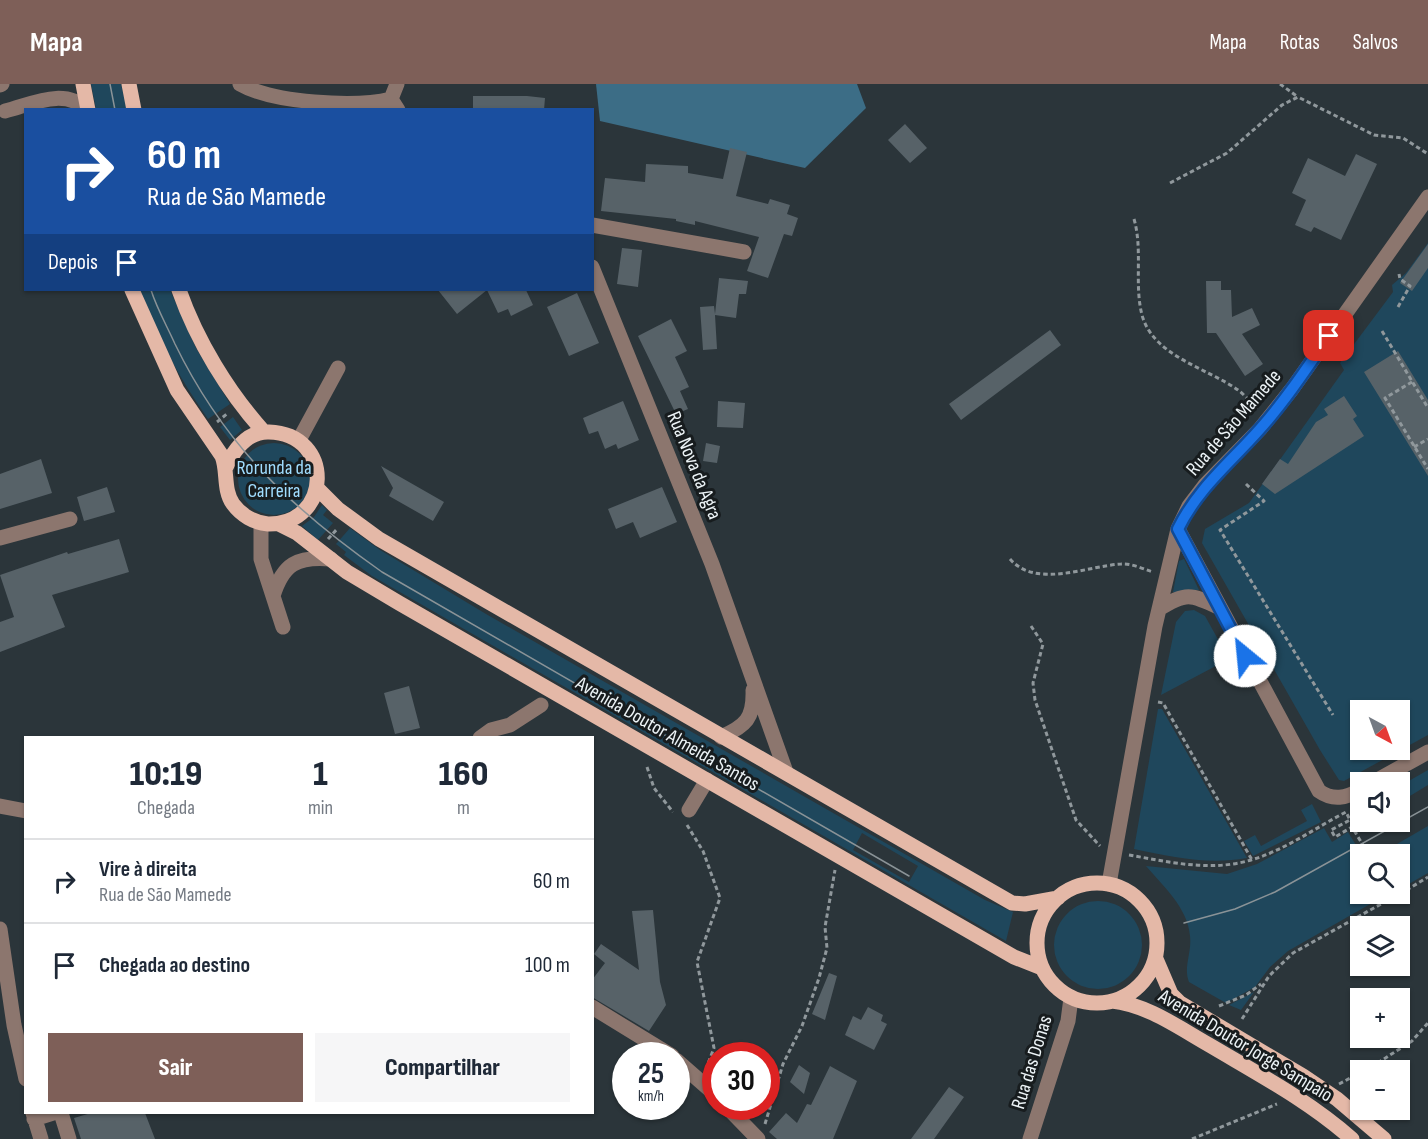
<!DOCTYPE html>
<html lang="pt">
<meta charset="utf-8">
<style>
:root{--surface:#fff;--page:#f6f6f7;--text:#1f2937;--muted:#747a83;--line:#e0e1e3;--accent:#7e5f58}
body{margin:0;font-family:"Sofia Sans Condensed",sans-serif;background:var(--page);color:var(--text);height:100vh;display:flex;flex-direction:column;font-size:22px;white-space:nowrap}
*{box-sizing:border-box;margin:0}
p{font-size:20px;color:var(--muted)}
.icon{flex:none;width:33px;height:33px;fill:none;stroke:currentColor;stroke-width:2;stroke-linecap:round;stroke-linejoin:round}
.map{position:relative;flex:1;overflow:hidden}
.details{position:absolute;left:24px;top:652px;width:570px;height:378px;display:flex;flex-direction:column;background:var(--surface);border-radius:0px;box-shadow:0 2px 4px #0004}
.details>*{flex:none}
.hud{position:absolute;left:24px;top:24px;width:570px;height:183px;border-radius:0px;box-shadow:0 2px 4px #0004;background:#1a4fa0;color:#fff;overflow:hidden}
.needle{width:39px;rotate:139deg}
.buttons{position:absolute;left:1350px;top:616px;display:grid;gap:12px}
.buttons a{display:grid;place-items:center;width:60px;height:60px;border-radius:0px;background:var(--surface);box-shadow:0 2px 4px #0004;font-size:30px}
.speed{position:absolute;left:612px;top:958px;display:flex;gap:12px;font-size:30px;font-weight:700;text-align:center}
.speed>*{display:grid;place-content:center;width:78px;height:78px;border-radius:50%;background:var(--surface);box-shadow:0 2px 4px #0004;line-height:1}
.speed small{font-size:15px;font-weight:400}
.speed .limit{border:9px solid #d22;background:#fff;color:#111}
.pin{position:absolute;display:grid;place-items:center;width:51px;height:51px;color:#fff;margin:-26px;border-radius:12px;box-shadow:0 3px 9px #0006}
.me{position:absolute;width:66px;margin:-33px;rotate:332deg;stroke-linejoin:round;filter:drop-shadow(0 0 4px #0008)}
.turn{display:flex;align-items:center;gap:21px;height:126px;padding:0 24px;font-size:27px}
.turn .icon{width:78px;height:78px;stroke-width:2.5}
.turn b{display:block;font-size:42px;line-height:51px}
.then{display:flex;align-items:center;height:57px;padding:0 24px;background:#0003;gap:12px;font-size:22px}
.eta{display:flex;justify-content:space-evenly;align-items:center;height:102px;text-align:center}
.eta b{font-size:36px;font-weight:800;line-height:42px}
.button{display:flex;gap:12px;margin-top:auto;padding:12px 24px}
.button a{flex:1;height:69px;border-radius:0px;background:var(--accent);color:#fff;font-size:24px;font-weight:800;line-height:69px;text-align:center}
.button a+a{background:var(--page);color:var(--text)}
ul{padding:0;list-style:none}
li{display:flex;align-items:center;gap:18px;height:84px;padding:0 24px;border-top:2px solid var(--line)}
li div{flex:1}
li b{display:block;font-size:22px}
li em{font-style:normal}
header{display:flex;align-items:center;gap:36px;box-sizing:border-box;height:84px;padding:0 30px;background:var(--accent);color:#fff}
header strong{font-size:28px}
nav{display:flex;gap:33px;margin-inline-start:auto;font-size:21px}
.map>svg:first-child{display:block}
</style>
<header>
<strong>Mapa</strong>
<nav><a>Mapa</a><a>Rotas</a><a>Salvos</a></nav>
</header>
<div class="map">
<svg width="1428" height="1055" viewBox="0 0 1428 1055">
<rect width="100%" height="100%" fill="#2b353a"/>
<!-- green -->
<path fill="#1f475c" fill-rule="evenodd" d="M91,0H121L127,25H96Z
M1428,159V651L1344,697L1339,696L1320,666L1202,459L1205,445L1249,419L1344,286L1340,279L1393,208L1392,201L1406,189ZM1360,627H1400V666H1360Z
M140,206H170L196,264L230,320L208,335C180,295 156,252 140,206Z
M233,333L242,346L230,356L220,343Z
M238 395a36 36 0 1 1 72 0a36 36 0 1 1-72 0Z
M322,421L327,426L323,431L333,439L318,456L302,442L314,433Z
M350,444L380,466L486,530L985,816L1013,828L1006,857L372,492L344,471L346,468L336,460ZM862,749L918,782L909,798L853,766Z
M1184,475L1199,506H1182L1176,509L1173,508L1179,477Z
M1194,526L1205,532L1229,575L1161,611L1176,538L1185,527Z
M1158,625H1162L1247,774C1208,781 1172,773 1134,765Z
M1428,686V701L1400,718V702Z
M1312,720L1321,738L1253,772L1244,757L1255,751L1261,762L1307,737L1301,726Z
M1428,742V789L1400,805V771H1378Z
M1324,744L1332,758L1348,748L1362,771L1360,810L1386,811L1288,867L1270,883L1255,903L1226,919L1189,898C1183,883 1192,869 1190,852C1188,824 1163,802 1146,782L1227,790L1257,780Z
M1054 861a44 44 0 1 1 88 0a44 44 0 1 1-88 0Z
M1254,908L1241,926L1229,921Z"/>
<!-- forest -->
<path fill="#3c6d86" d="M596,0H857L866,24L805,84L600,37Z"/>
<!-- building -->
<path fill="#576268" d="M473,12H527L545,14L544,26H473Z
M905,40L927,64L910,79L888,56Z
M730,64L747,68L736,112L768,120L770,115L790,121L787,130L798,134L792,152L784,150L768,194L747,187L759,153L695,137V141L676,137V135L601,127L605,94L645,98L646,80L688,82V89L723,95Z
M1356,70L1377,80L1341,156L1314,143L1311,148L1295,141L1306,116L1292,109L1308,74L1345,92Z
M1428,160V184L1412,207L1400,199Z
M622,164L642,166L638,203L617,200Z
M719,194L748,197L746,210H739L736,234L715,231L717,265L703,266L700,223L714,222L715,230Z
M1206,197H1221V206H1231L1232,233L1252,224L1260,241L1242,250L1263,280L1245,292L1216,249H1207Z
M438,206H487L457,230Z
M487,206H526L533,221L511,232L508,225L498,229Z
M577,209L599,259L569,272L547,223Z
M671,235L687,267L675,273L689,303L680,307L688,325L676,330L638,252Z
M1050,246L1061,261L961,336L949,320Z
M1398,267L1428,316V392L1364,288Z
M1344,312L1357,332L1353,335L1364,352L1275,410L1262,400L1280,375L1288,380L1316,338L1328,331L1324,325Z
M623,317L639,356L618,365L616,360L605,365L598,347L589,350L583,334Z
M718,317L745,319L743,344L717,343Z
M706,359L720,362L717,379L703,377Z
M41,375L52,409L0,425V390Z
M381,382L444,418L433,437L389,412L393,404Z
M107,403L115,428L84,437L77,413Z
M662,403L677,438L640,454L633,438L616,445L608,425Z
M119,455L129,488L52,511L65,543L0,568V538L14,533L0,491L67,468L68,470Z
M409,602L420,644L395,650L384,609Z
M653,826L660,898L666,921L649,947L592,913V896L605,879L594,870L601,860L639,886L632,827Z
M829,889L837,892L825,936L812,930Z
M868,923L883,931L881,937L887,940L874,966L845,951L853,932L861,936Z
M799,981L810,989L804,1010L790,998Z
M830,982L857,997L833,1055H777L769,1048L786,1029L797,1039L807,1020L811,1021Z
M949,1003L964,1013L934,1055H911Z
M91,1029H145L155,1055H81L74,1034Z"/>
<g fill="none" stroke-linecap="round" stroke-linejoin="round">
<!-- path -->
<path stroke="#90989c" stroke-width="3" stroke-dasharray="4.5 3" stroke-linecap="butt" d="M1280,0L1298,13
M1170,99L1227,69L1282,21L1298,13L1374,51L1403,54L1428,70
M1134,135C1143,166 1134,200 1142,231C1153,272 1207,284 1238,306C1245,311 1251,319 1257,325
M1398,223L1410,202L1400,195L1399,190
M1382,247L1428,324
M1412,298L1385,314L1428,385
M217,338L228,329
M1414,363L1428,355
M1246,400L1264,417L1220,446L1333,631
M328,455L338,444
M1010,475C1036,505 1087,482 1121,480C1131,479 1143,485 1153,488
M1031,542L1043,560L1033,599L1035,616L1076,736L1100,762
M1158,618L1163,619L1252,776
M647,683L654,704L673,728
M687,741L703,767L720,814L697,878L714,964L707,982
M1355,748L1361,745
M1367,768L1373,765
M1129,771C1169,778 1211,788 1251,776C1285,766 1315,744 1346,728L1350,736L1331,746L1335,753L1352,743L1369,771
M1400,810L1428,793
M1219,922L1246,911L1261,900
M1242,935L1269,892L1293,869L1399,810
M1365,987L1412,957L1428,939
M1339,1000L1360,989
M765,1040L783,980L802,942L819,894L827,864L825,843L835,786
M1192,1055L1277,1020"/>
<!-- minor -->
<path stroke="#8c766e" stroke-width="15" d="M240,0C273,19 355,24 391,15
M397,0L391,15L398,26
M0,1L2,0
M5,27C33,20 64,3 88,26
M592,141L744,168
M592,183L712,480L786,688
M299,356L338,284
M261,439V475L283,543
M1178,445L1319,707C1333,717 1346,714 1360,706
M0,454L70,435
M273,512C283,480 297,472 331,475
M1159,525C1186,508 1191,510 1218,523
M721,653C746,642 754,634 753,606
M480,654L491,646L510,641L541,621
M1372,699L1428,668
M0,722L26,727
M689,726L707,696
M1109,800L1155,542L1178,445L1189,422L1205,401L1260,345L1292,305L1428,113
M0,845L14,941L26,995
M592,923L672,972
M676,976L716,1011
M727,1023L758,1055
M33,1029L41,1055
M61,1029L69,1055
M34,1035L53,1029
M1030,1055L1068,937L1071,914"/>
<!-- major -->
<path stroke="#e4b8a7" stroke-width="15" d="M83,0L88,26
M129,0L134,26
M132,206L177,306L222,372C228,387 223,406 233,420C241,431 254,439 268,440C332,441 335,350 269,348C247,347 234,366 226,383
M179,206C197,257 228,308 264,348
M317,404L338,425L379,455L1012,819L1025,820L1058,814
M279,440L297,449L347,488L399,519L1014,873L1042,884
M1037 859a60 60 0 1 1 120 0a60 60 0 1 1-120 0Z
M1156,875L1171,910L1180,919L1303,992L1337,1015L1384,1055
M1112,917C1148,921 1179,944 1211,962C1260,991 1309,1017 1352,1055"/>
<!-- tram -->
<path stroke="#8a9397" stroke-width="1.5" d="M110,0L115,26
M151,206C157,225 167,242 175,260C224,361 291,424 382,488L909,792
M1184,839L1235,825L1275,808L1428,723"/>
</g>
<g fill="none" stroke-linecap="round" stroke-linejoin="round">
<!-- route casing -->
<g stroke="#114b97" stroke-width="15">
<path id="route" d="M1245,572L1178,445C1198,404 1230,379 1260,345C1285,317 1307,284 1329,252"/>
</g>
<!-- route -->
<use href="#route" stroke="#1a73e8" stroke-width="10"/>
</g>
<g text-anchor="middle" stroke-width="6" stroke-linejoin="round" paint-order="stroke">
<!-- street labels -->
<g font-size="20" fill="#ecf3f6" stroke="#171c1e">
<text transform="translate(1233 338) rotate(-49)" y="7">Rua de São Mamede</text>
<text transform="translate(695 381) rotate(68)" y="7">Rua Nova da Agra</text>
<text transform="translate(668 649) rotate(30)" y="7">Avenida Doutor Almeida Santos</text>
<text transform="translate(1246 961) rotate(31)" y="7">Avenida Doutor Jorge Sampaio</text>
<text transform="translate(1031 978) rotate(-73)" y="7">Rua das Donas</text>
</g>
<!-- park labels -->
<g font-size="20" fill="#a0ddff" stroke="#171c1e">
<text x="274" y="390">Rorunda da<tspan x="274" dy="23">Carreira</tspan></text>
</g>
</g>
</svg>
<div class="buttons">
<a><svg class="needle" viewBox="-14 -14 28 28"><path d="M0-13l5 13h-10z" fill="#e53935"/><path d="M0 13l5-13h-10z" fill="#747a83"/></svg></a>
<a><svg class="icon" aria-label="sound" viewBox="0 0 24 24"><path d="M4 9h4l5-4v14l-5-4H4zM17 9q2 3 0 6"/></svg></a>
<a><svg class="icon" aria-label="search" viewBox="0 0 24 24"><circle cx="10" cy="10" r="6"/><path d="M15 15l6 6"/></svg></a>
<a><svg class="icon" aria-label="layers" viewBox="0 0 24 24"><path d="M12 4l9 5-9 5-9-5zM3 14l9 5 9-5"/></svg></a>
<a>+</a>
<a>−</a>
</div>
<div class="speed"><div>25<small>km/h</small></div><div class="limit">30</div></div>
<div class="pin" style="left:1329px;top:252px;background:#d93025"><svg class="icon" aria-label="arrive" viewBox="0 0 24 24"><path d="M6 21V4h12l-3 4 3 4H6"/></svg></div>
<svg class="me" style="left:1245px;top:572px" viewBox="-20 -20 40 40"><circle r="19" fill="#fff"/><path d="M0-13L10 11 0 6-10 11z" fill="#1a73e8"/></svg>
<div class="hud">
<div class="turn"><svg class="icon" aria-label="right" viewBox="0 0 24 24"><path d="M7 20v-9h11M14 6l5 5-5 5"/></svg><div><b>60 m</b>Rua de São Mamede</div></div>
<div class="then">Depois<svg class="icon" aria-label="arrive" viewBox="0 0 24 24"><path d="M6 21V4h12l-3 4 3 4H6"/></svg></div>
</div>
<section class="details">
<div class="eta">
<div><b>10:19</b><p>Chegada</p></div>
<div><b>1</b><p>min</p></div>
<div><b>160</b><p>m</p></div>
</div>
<ul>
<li><svg class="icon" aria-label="right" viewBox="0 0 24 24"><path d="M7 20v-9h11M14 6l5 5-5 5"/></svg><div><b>Vire à direita</b><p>Rua de São Mamede</p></div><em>60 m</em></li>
<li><svg class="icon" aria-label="arrive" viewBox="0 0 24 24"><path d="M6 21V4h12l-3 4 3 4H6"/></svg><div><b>Chegada ao destino</b></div><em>100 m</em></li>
</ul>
<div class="button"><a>Sair</a><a>Compartilhar</a></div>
</section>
</div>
